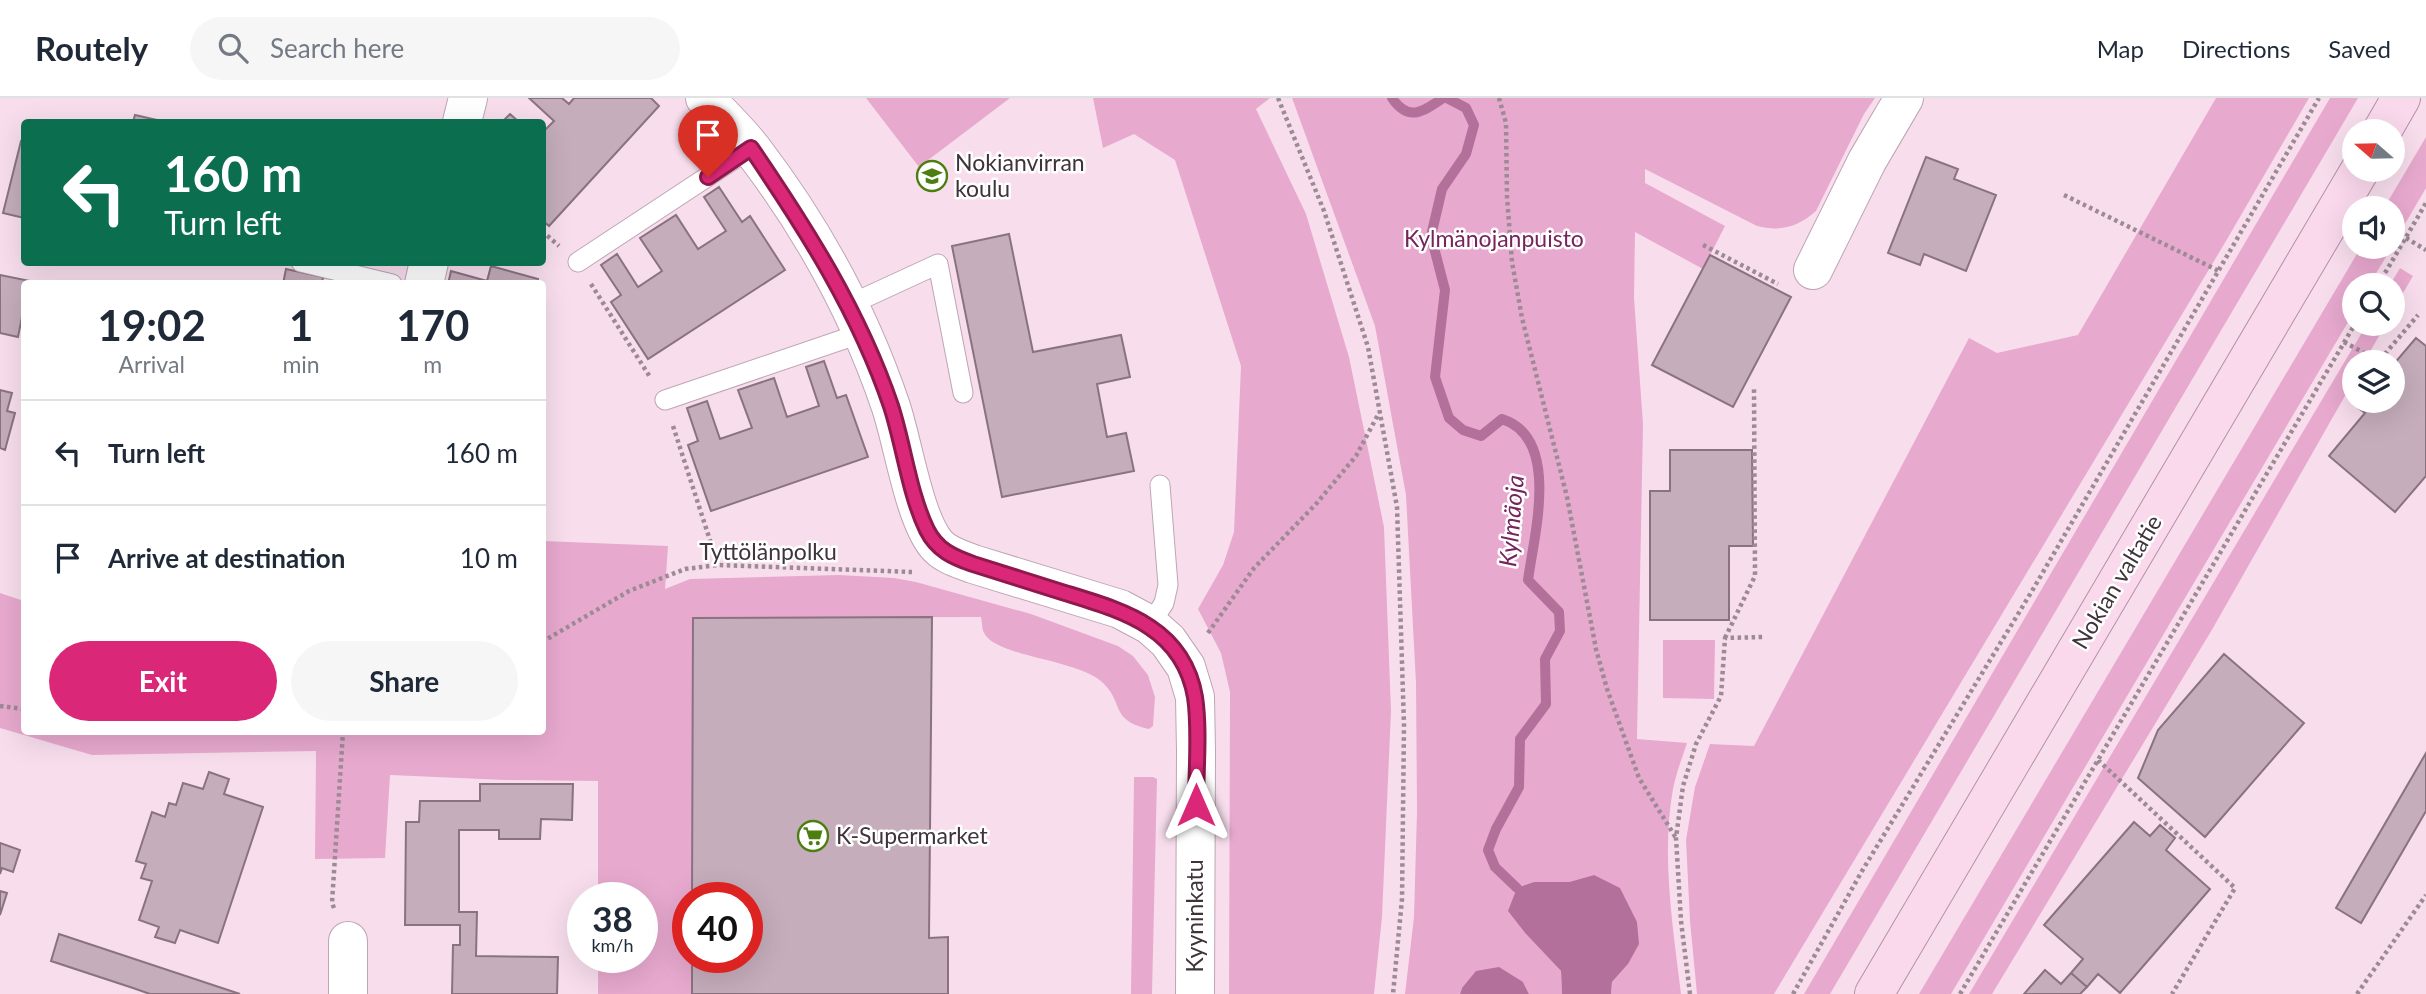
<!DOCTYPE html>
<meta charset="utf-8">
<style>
:root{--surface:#fff;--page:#f6f6f7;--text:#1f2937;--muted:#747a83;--line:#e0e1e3;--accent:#db2777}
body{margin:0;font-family:Lato,sans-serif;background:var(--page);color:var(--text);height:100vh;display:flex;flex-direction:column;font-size:26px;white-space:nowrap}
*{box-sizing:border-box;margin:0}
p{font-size:23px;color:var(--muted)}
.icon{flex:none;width:38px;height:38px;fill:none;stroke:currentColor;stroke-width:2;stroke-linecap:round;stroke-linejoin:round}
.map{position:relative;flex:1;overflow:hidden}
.drawer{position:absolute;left:21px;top:182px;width:525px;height:455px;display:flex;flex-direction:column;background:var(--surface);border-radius:7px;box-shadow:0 7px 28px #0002}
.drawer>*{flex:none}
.top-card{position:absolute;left:21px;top:21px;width:525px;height:147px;border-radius:7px;box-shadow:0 7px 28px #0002;background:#0b6e4f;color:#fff;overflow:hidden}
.needle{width:46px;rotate:290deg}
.tools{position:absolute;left:2342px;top:21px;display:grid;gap:14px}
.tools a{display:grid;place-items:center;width:63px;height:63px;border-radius:50%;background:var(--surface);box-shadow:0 7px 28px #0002;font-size:35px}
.speed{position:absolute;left:567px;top:784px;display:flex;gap:14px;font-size:35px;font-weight:700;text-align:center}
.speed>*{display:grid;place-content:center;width:91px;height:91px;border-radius:50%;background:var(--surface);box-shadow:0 7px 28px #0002;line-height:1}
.speed small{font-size:18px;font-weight:400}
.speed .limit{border:10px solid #d22;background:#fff;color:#111}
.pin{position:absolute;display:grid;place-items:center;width:60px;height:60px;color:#fff;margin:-72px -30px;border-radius:50% 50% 50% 0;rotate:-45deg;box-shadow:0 0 7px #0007}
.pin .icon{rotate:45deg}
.me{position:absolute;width:77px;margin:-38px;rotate:0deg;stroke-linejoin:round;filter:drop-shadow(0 0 5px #0008)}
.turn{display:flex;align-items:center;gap:24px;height:147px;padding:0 28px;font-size:32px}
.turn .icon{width:91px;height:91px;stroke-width:2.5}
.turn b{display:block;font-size:49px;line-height:60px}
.eta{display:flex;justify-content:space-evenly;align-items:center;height:119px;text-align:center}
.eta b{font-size:42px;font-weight:700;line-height:49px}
.cta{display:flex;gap:14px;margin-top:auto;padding:14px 28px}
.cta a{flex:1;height:80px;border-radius:42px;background:var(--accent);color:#fff;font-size:28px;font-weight:700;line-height:80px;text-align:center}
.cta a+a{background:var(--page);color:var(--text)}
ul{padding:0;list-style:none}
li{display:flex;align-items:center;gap:21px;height:105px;padding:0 28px;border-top:2px solid var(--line)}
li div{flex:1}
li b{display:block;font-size:26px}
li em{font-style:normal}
header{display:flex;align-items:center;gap:42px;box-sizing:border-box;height:98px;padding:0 35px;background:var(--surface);border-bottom:2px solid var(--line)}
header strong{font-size:33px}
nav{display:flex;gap:38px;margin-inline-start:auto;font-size:24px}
.search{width:490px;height:63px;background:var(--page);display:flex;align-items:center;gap:18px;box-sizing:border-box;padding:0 24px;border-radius:38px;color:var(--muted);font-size:26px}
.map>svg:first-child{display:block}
</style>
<header>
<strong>Routely</strong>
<div class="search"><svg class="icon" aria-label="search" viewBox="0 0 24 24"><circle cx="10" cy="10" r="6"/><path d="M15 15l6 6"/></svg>Search here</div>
<nav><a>Map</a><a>Directions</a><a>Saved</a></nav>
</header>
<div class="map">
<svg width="2426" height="896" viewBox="0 0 2426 896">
<rect width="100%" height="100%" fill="#f8deed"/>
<!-- green -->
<path fill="#e8a9cf" d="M866,0H1010L919,69Z
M1093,0H1270L1256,11L1306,116L1349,259L1384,429L1391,613L1382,819L1374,896H1229L1230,594L1221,555L1198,511L1223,467L1234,434L1241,268L1175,62L1134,36L1103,50Z
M1292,0H1875L1864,16L1816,113C1798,129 1780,134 1757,128L1645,71V85L1725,128L1703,171L1635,134L1634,200L1643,326L1637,641L1687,645C1682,660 1676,676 1673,691C1661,758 1673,829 1681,896H1611L1612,884L1628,866L1594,777L1569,784H1534L1526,836L1561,873L1562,896H1529L1523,884L1462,890L1460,896H1405L1414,819L1417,713L1416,585L1406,397L1375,228Z
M2216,0H2309L2226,143L1774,896H1697L1690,823L1686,742L1695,689L1710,646L1754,648L1969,240L1997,255L2078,237Z
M2330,0H2358L1830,896H1804Z
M2426,39V90L2392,148V110H2384Z
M2361,149H2392L2369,187H2354V214L1951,896H1919Z
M2400,170L2413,178L2392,214V187H2390Z
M2367,226H2386L2364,264H2354V282L2213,530L1992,896H1969Z
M543,443L668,448L665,491L690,481L839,477L894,480L916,484L1031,516L1118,548L1133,558L1148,577L1155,599L1153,628L1149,631C1109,622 1125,605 1102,584C1077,561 996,559 984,535C982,531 982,524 981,519L693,520L692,800H688V859H692V896H598V859H642V800H598V683L505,682L390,677L385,760L315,761L316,653L92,657L0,630V495L24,503V634H542Z
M1663,542H1715L1714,601L1663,600Z
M1134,679H1153L1157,681L1152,896H1131Z"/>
<!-- water -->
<path fill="#b3709a" d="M1594,777L1620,790L1637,824L1639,846L1628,866L1612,884L1611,896H1562L1561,873L1526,836L1508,813L1517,790L1534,784H1569Z
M1499,869L1523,884L1529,896H1460L1462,890L1476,873Z"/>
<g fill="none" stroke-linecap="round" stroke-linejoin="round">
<!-- stream -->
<path stroke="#b3709a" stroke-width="10" d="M1392,0C1409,25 1424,13 1443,0
M1447,0L1466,10L1474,27L1466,56L1442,91L1431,138L1445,192L1435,279L1449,320L1463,332L1481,338L1502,321C1561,340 1534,437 1528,482L1559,514L1560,533L1545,561L1546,606L1520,641L1519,689L1496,731L1488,752L1495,769L1517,790"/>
</g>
<!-- building -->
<path fill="#c5adbb" stroke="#8a7380" stroke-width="2" d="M529,0H562L569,6L574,0H651L659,8L549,128L542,122V35L554,23Z
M510,16L519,24H502Z
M135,17L166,24H133Z
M21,43L24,44V120L3,115Z
M1926,59L1958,71L1954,81L1996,97L1966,173L1924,156L1920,167L1888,155Z
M719,89L742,124L750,118L785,172L648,261L611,204L621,197L601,167L617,156L638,189L662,173L640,140L676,117L698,151L726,133L704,99Z
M1009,136L1033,254L1121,237L1130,279L1097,286L1107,339L1126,335L1134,373L1002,399L952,148Z
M1710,157L1791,199L1733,309L1652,267Z
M491,168L538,181L537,186H448L451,173L487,183Z
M286,171L323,179L322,186H283Z
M0,177L30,183V186H24V209L18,239L0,235Z
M2416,240L2426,248V378L2395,414L2329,358L2365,315L2357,309L2363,303H2392V268Z
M824,263L837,300L846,297L868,359L711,413L688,347L698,343L687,310L707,303L720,341L752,330L738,292L774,280L787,319L819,308L806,269Z
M0,292L12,295L7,313L15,315L5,352L0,350Z
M1670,352H1752L1753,448H1729V522H1650V393H1670Z
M932,519L929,840L948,839V896H692V859H747V800H692L693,520Z
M2224,556L2304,625L2205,739L2138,680L2158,632Z
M2426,655V713L2361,825L2336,810Z
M209,674L229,681L224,696L263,709L218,845L180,832L175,845L155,839L159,829L139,822L152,783L141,780L146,766L136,763L152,714L165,719L169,705L176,707L183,685L203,691Z
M480,686H573L572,722L541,721L540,741H499V732H459V814H477L476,858L558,859L557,896H452L453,847H460V827H405L406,724H419L420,703H480Z
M2134,724L2150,738L2160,727L2175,740L2166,752L2210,791L2120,895L2098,876L2087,889L2071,875L2083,861L2044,827Z
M0,745L20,752L13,774L2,770L0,776Z
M0,793L7,795L0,817Z
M59,836L240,896H150L133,890L51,863Z
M2045,872L2061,886L2071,875L2087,889L2080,896H2024Z"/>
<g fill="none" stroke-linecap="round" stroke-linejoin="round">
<!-- lane casing -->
<g stroke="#bea5b3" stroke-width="21">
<path id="lane" d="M301,164L392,186
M578,164L751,50
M849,207L938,166L963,295
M665,302L862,235
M1150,527L1164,505L1168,487L1160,387"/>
</g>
<!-- street casing -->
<g stroke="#bea5b3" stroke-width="40">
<path id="street" d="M462,24L468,0
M1813,172L1867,63L1904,0
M424,186L429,164
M348,843V896"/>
</g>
<!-- secondary casing -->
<g stroke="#bea5b3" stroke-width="40">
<path id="secondary" d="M705,0C721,17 738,33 752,51C811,128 860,217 891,309C903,345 914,419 936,446C945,457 960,461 973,466L1120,511L1150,527L1168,543L1186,569L1195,599L1196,653L1195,896"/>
</g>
<!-- primary casing -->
<g stroke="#b78fa7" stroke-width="40">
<path id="primary" d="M2382,33L2401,0
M1874,896L2360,72"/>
</g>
<!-- path -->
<path stroke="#9c8a94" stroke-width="4.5" stroke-dasharray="3.5 3.5" stroke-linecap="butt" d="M1278,0L1324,113L1368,249L1397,409L1404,627L1402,801L1393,896
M1499,0L1506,25L1507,99L1512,164L1522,220L1567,399L1596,551L1607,591L1639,680L1676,740
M2064,97L2219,173
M542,133L559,148
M2406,140L2426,152
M1703,147L1778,186
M591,186L650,279
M2378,187L2426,105
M2344,244L2379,263L2418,217
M673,328L718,467
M1208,535L1254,470L1316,406L1356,358L1380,313
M1725,540L1755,478L1754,289
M542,544L629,493L685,471L718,467L912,474
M0,608L24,611
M2098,662L2235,790L2172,896
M334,810L332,805L343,634
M1690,896L1681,823L1676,740L1683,688L1696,646L1721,598L1725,540L1763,539
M1793,896L1862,773L2032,493L2319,0
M1960,896L2355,226
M2357,896L2426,797"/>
<!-- lane -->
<use href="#lane" stroke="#fff" stroke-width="19"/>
<!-- street -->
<use href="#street" stroke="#fff" stroke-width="38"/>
<!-- secondary -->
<use href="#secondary" stroke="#fff" stroke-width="38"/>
<!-- primary -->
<use href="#primary" stroke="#fbd9ed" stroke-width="38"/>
</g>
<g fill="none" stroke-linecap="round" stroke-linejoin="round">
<!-- route casing -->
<g stroke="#8e194d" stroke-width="18">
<path id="route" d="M708,79L751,50C807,132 859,214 891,308C904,348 909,395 927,432C937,452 953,459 973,466C1004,476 1034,485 1065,495C1123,513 1183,529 1195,599C1200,632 1196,673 1196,707"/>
</g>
<!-- route -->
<use href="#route" stroke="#db2777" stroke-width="12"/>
</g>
<!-- icons -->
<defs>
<g id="school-ring" transform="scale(1.575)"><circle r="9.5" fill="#fff" stroke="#4c7e10" stroke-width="1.5"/><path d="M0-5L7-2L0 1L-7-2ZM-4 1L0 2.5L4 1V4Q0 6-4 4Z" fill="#4c7e10"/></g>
<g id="supermarket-ring" transform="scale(1.575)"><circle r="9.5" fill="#fff" stroke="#4c7e10" stroke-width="1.5"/><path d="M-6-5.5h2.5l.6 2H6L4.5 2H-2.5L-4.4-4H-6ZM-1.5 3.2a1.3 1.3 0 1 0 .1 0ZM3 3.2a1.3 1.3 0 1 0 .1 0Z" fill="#4c7e10"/></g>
</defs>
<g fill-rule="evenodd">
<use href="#school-ring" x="932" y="78"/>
<use href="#supermarket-ring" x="813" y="738"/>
</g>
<g text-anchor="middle" stroke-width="5" stroke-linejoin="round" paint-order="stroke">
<!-- poi labels -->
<g font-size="23" fill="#3e343a" stroke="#fff" text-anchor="start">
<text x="955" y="73">Nokianvirran<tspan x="955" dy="26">koulu</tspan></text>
<text x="836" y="746">K-Supermarket</text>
</g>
<!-- park labels -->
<g font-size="23" fill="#76255c" stroke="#fff">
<text x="1494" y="149">Kylmänojanpuisto</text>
</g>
<!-- street labels -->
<g font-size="23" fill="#3e343a" stroke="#fff">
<text x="768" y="462">Tyttölänpolku</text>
<text transform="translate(2117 484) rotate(-59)" y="8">Nokian valtatie</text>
<text transform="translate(1195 818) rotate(-90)" y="8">Kyyninkatu</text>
</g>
<!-- water labels -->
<g font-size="24" font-style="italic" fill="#76255d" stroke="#fff">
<text transform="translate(1512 423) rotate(-85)" y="8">Kylmäoja</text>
</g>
</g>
</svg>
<div class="tools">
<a><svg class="needle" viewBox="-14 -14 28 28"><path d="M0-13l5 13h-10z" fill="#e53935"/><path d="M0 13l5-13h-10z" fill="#747a83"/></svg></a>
<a><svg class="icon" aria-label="sound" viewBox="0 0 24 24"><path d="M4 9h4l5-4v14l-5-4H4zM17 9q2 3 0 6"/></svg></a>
<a><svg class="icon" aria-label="search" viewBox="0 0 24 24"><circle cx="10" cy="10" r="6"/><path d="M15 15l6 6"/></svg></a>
<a><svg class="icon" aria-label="layers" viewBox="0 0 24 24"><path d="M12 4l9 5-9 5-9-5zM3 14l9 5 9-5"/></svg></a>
</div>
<div class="speed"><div>38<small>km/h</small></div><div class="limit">40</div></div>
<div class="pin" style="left:708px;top:79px;background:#d93025"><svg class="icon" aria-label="arrive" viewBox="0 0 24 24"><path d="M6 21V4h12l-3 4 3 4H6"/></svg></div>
<svg class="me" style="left:1196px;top:707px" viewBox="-20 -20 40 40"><path d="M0-17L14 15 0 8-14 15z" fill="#db2777" stroke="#fff" stroke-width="4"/></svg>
<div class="top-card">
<div class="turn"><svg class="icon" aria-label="left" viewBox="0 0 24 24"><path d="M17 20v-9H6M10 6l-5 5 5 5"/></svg><div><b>160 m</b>Turn left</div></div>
</div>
<section class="drawer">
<div class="eta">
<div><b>19:02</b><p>Arrival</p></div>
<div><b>1</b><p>min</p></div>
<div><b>170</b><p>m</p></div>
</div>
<ul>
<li><svg class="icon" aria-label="left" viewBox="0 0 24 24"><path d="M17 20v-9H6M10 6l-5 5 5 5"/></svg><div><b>Turn left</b></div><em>160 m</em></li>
<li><svg class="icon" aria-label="arrive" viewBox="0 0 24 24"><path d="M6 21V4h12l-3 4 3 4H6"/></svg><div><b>Arrive at destination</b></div><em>10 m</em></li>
</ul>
<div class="cta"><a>Exit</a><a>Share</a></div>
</section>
</div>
